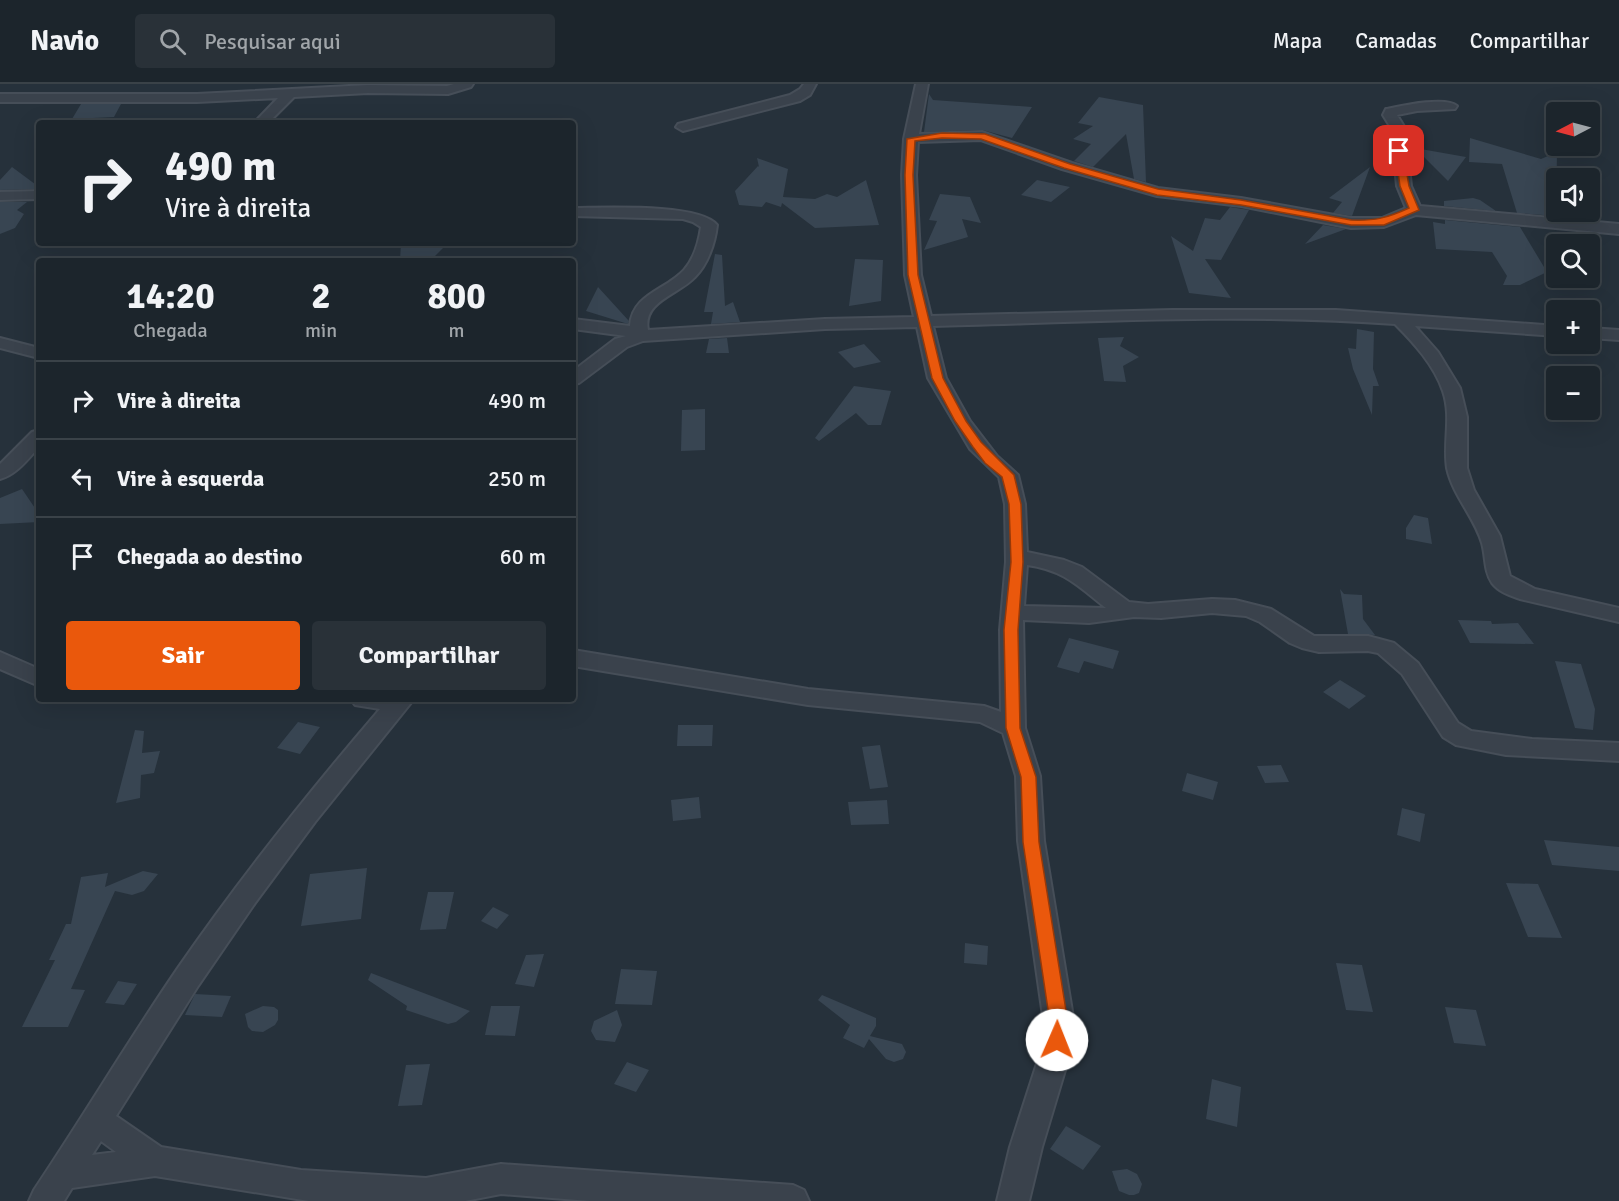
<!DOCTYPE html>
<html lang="pt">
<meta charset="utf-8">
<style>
:root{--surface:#1c252c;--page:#293138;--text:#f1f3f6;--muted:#a0a5a9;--line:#3a4248;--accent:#ea580c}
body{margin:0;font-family:Signika,sans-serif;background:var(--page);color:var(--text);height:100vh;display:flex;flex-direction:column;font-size:22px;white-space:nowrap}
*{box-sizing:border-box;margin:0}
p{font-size:20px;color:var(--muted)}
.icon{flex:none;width:33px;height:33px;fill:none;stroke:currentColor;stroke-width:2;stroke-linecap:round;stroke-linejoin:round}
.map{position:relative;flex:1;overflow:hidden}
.drawer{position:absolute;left:36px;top:174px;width:540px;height:444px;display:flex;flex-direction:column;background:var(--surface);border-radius:6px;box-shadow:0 6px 24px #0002,0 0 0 2px var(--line)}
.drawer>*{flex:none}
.banner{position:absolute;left:36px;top:36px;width:540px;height:126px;border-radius:6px;box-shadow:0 6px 24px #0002,0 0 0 2px var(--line);background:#1c252c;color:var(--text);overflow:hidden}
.needle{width:39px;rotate:264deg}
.tools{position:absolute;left:1546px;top:18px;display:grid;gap:12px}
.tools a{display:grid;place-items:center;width:54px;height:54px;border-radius:6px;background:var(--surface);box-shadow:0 6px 24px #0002,0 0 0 2px var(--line);font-size:30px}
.pin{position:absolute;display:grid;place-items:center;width:51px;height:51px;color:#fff;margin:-26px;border-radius:12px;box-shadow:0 3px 9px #0006}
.me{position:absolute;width:66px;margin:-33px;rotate:1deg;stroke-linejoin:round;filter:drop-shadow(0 0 4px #0008)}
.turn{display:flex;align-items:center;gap:21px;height:126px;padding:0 30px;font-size:27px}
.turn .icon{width:78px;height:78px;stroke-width:2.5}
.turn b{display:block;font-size:42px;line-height:51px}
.eta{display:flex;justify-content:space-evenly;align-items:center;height:102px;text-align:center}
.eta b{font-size:36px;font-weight:800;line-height:42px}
.primary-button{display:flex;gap:12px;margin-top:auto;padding:12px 30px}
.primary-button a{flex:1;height:69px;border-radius:6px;background:var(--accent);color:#fff;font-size:24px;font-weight:800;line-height:69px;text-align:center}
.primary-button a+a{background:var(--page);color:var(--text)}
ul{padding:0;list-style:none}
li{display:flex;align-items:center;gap:18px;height:78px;padding:0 30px;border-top:2px solid var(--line)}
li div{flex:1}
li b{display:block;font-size:22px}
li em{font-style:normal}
header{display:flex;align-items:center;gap:36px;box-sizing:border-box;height:84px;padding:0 30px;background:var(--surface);border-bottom:2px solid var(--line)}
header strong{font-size:28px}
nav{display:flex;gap:33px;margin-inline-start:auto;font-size:21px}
.search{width:420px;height:54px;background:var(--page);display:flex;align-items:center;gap:15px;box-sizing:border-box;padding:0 21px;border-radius:6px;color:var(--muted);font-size:22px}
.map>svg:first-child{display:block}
</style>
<header>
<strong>Navio</strong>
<div class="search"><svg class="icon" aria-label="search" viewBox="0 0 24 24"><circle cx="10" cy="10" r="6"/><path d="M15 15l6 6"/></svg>Pesquisar aqui</div>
<nav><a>Mapa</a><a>Camadas</a><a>Compartilhar</a></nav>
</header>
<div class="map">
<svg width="1619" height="1117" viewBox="0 0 1619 1117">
<rect width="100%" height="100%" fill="#26313b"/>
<!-- building -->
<path fill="#384552" d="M929,10L933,16L1032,23L1012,54L982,46L924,48Z
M1099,13L1143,21L1146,98L1134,95L1126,50L1093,83L1074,77L1091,60L1073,55L1093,42L1078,39Z
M81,20H121L114,33L72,35Z
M1470,54L1541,75L1557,68L1556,132L1517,129L1502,80L1469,78Z
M1415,64L1466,73L1448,97Z
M757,74L788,85L783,113L815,115L827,110L837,113L866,96L879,141L815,144L782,119L781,123L766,118L762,123L739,121L735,107L758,82L759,83Z
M12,83L39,103L38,105L0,106V96Z
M1370,83L1352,132L1333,129L1342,118L1329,114Z
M1037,96L1070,103L1051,118L1021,111Z
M940,110L970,113L981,139L962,135L968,153L924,166L937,137L929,136Z
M1473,114L1480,116L1496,127L1444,122V117Z
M0,118H27L17,126L24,130L15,144L0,150Z
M1230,123L1249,126L1221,176L1205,175L1231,214L1189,209L1171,152L1193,167L1205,134L1220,136Z
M1445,136L1520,143L1547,188L1520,201H1503L1507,192L1492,168L1436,165L1433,138L1445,140Z
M1323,141L1346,145L1305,160Z
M401,159H448L430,177H400Z
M715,170L722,171L725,222L733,218L740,238L711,240L713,228H704Z
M855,175L883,176L881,217L849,222Z
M598,203L629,237L628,240L586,227Z
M1357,245L1374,248L1373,285L1379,302H1373L1372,331L1353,285L1348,264L1356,265Z
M1124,253L1120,262L1139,273L1123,282L1126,298L1104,297L1098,254Z
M727,254L729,269H706L709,255Z
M864,260L881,278L854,284L838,268Z
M854,302L891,307L881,341H868L856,329L819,357L815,354Z
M705,325V366L681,367L682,326Z
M22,405L39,430V438L0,440V414Z
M1414,431L1428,434L1432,460L1406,455V444Z
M1340,505L1344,510L1362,511L1363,535L1375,551L1348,550Z
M1458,536L1491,537L1492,540L1518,539L1534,560L1470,559Z
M1069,554L1119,567L1113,585L1084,577L1079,589L1057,583Z
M1555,577L1581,580L1595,625L1593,646L1575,644Z
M1340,596L1366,612L1349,625L1323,608Z
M298,638L320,643L300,670L277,664Z
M678,641H713L712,662H677Z
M135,646L144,647L142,669L160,667L154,689L141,691L140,714L116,719Z
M880,661L888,703L870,705L862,663Z
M1281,681L1289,698L1265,699L1257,682Z
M1187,689L1218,698L1213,716L1182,707Z
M699,713L701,734L673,737L671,716Z
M887,716L889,740L851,741L848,718Z
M1402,724L1425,730L1420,758L1397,751Z
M1544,756L1619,763V787L1552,781Z
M367,784L361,835L301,842L310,790Z
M143,787L158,790L144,807L132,811L115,807L71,905L85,906L68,943H22L55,876H49L66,840H71L81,793L108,789L105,803Z
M1506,799L1538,800L1562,854L1528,853Z
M428,808H454L446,845L420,846Z
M493,823L509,831L497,845L481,837Z
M965,859L988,862L987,881L964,879Z
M544,870L534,903L515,900L526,871Z
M1336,879L1362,881L1373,928L1346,926Z
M621,885L657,887L652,921L615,920Z
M371,889L442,916L470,927L456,938L448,940L406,926L407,922L368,896Z
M118,897L137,900L124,921L105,919Z
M195,910L231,912L222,933L185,931Z
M822,911L876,934V942L870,952L902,960L906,968L903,975L894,978L886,975L869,955L864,964L843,954L850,941L818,916Z
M263,922L274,923L278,926V936L275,941L263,948L252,947L248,943L245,930Z
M491,922H520L515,952L485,951Z
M1445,923L1476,926L1486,962L1454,959Z
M617,926L622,941L615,958L596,956L591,947L594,937Z
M627,978L649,986L636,1008L614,1000Z
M430,980L422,1021L398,1022L406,981Z
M1212,995L1241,1003L1237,1043L1206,1035Z
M1066,1042L1101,1062L1083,1086L1050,1065Z
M1127,1085L1137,1090L1142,1100L1139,1109L1134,1111H1129L1119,1107L1112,1087Z"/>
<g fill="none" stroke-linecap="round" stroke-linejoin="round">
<!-- minor casing -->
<g stroke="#464e58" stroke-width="4">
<path id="minor" d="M454,0H473L471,3L448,10L368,9L294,13L268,39H254L278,14L197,18H0V10H197L368,1L447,2Z
M804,0H816L810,11L800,17L683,47L676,43L678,40L790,11L800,5Z
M916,0H928L919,50L982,48L1072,79L1158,104L1241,114L1351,134H1382L1406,124L1397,102L1391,44L1383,31L1386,25C1401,22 1446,12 1457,22L1455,25L1417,27L1397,31L1405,44L1411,102L1420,122L1619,140V150L1416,131L1384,143L1351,144L1241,122L1157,112L1062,85L981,56L918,58L916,91L921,191L931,232L1172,226H1336L1557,242V252L1415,242L1438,268L1460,304L1467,333V384L1474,406L1500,452L1510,492L1535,505L1619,524V538L1520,515C1509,511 1499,508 1492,499C1484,487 1486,473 1482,459C1474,432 1453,412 1447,384C1443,358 1452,333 1443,307C1434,281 1414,259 1395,240C1242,229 1087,238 933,242L946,294L970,337L997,372L1018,391L1025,420L1027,468L1064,476L1082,483L1129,518L1148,520L1212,515L1235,516L1271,525L1314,552H1368L1394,559L1418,579L1458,639L1471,647L1532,655L1619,659V677L1506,671L1456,661L1443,653L1402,590L1378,569L1368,567L1319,568L1302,564L1290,559L1260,538L1246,532L1212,529L1161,534L1134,533L1089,539L1023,536L1025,644L1040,692L1044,757L1074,939L1069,973L1042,1063L1029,1117H997L1010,1063L1039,973L1044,939L1018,757L1016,692L1003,649L980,638L808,621L573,582V566L808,605L984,622L1001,628L1000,546L1006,478L1005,420L999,393L970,365L928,294L917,243L825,245L643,257L627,263L579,299L573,300V287L615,255L626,252L573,245V235L630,242C632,210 666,206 684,186C694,175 699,157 701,143L693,138L683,135L573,132V124C603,124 699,119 717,141C715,159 708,180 695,193C680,210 642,217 648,246L825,235L914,233L905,191L902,91L904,55ZM1027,481C1064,486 1078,502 1106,524L1024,522Z
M39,107V115L0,116V108Z
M1590,244L1619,246V256L1590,254Z
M0,254L39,264V274L0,264Z
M39,346V363C28,375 16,391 0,395V380L32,348Z
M0,568L39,585V602L0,585Z
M351,615H414L315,738L255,819L198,902L116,1032L161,1063L301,1086L426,1094L501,1080L793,1101L804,1106L809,1117H590L501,1110L465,1117H309L155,1092L72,1104L64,1117H29L34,1106C83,1033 128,957 178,884C240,794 309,708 380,625L355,621ZM101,1057L116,1068L92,1071Z"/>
</g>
<!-- minor -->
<use href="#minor" fill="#3a424c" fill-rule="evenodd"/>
</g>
<!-- route -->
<path fill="#ea580c" stroke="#983908" stroke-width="1.5" d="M942,49L985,50L1070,80L1158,105L1241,116L1351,136C1375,137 1387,134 1409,124L1400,102L1395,67L1399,64L1403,67L1409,102L1419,126L1384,141H1351L1241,121L1157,111L1064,84L981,55L942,54L915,57L913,91L918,191L943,294L966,337L981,358L1014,391L1021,420L1023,478L1018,546L1020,644L1036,693L1039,758L1068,939L1063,962L1057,964L1050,962L1048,956L1050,939L1023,758L1021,693L1006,644L1004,546L1011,478L1009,420L1002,393L985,379L973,363L955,337L932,294L908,191L905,91L907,55Z"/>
</svg>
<div class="tools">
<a><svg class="needle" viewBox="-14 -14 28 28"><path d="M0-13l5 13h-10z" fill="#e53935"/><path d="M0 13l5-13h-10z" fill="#a0a5a9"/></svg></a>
<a><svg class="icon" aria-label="sound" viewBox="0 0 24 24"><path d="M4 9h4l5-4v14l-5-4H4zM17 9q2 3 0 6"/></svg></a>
<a><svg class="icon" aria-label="search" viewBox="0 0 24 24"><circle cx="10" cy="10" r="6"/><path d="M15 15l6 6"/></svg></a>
<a>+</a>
<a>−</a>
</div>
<div class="pin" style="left:1399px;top:67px;background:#d93025"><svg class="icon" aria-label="arrive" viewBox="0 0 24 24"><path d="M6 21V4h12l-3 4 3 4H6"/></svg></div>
<svg class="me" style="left:1057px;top:956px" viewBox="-20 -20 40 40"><circle r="19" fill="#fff"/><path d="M0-13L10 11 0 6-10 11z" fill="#ea580c"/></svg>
<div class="banner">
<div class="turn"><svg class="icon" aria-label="right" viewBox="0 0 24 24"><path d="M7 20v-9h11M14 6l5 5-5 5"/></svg><div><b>490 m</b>Vire à direita</div></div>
</div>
<section class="drawer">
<div class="eta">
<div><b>14:20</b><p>Chegada</p></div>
<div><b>2</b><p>min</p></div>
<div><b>800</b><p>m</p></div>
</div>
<ul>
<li><svg class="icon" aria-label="right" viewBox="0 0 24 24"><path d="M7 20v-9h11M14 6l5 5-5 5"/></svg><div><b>Vire à direita</b></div><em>490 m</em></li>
<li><svg class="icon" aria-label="left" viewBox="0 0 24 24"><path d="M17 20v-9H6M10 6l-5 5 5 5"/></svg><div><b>Vire à esquerda</b></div><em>250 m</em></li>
<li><svg class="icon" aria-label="arrive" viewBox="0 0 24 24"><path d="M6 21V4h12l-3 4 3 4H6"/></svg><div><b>Chegada ao destino</b></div><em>60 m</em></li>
</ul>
<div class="primary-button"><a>Sair</a><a>Compartilhar</a></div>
</section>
</div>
